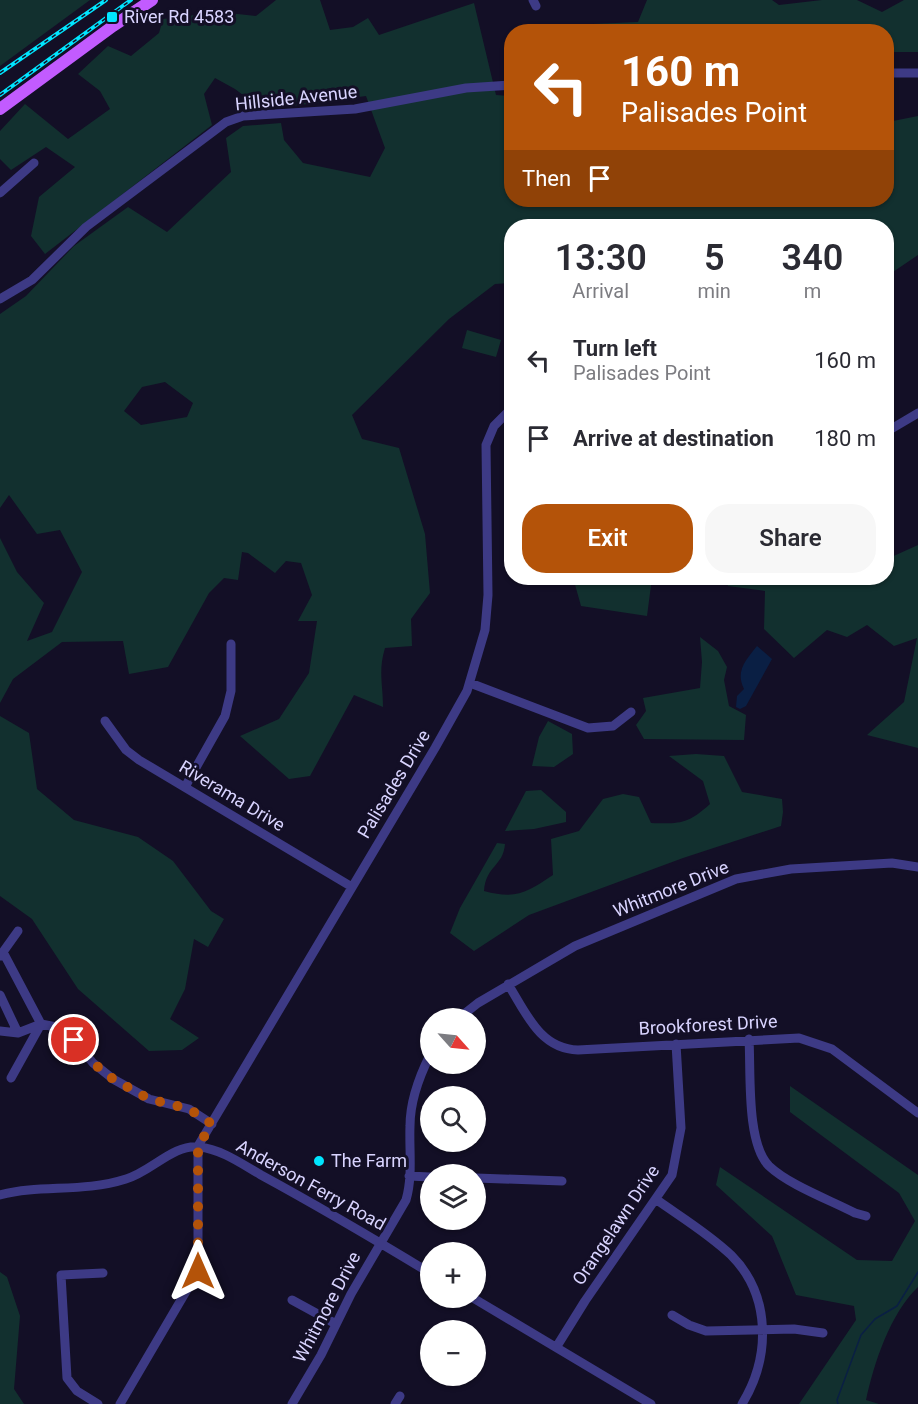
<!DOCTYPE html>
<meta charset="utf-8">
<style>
:root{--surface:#fff;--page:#f7f7f7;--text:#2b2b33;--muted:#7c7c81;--accent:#b45309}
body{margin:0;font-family:Roboto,sans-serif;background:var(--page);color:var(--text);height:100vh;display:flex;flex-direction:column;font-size:22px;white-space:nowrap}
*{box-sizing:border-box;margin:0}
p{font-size:20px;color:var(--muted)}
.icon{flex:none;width:33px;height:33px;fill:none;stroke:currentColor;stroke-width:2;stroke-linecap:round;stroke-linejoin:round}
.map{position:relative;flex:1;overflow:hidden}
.details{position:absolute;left:504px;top:219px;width:390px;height:366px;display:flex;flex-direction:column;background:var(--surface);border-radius:24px;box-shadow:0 2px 4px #0004}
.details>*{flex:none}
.guide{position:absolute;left:504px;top:24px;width:390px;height:183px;border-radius:24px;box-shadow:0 2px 4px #0004;background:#b45309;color:#fff;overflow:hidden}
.needle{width:39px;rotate:117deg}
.buttons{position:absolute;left:420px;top:1008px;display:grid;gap:12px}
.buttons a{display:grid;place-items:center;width:66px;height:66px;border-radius:50%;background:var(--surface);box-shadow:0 2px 4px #0004;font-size:30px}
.pin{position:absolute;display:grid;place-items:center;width:51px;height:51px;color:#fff;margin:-26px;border:3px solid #fff;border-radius:50%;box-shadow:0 2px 6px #0007}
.me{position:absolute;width:66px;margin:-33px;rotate:0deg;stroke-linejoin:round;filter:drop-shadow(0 0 4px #0008)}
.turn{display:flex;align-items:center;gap:21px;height:126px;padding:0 18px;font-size:27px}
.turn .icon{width:78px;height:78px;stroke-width:2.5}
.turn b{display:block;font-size:42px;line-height:51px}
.then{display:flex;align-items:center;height:57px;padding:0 18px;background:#0003;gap:12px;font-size:22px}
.eta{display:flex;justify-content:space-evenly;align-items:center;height:102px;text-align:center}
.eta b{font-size:36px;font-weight:600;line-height:42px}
.action{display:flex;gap:12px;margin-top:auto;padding:12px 18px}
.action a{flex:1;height:69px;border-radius:24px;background:var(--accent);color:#fff;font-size:24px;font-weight:600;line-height:69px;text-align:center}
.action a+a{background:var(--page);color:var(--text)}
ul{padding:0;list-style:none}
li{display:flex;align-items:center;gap:18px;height:78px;padding:0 18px}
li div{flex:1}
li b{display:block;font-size:22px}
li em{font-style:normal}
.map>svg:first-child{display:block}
</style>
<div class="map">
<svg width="918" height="1404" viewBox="0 0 918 1404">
<rect width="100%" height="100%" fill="#130f26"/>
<!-- green -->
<path fill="#12302f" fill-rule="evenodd" d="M0,0H90L0,66Z
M276,0H320L330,30L353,27L368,18L379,35L474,3L496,95L511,96L512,200H886L887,131L893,121L918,116V255L887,276L886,226H512L511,283L495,284L449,319L352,415L362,439L399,448L425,534L430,593L411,619L412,646L385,648C378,671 383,684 383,707L354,695L310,776L289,779L240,736L279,719L309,673L317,621H298L312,595L301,563L286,561L275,573L248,553L242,552L238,580L224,578L209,593L168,667L129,674L123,641L62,642L13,679L0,703V538L17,572L44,603L27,641L52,632L82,572L60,530L37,534L9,495L0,508V314L26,296L74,246L128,207L167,232L231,172L226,138L243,126L281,123L284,140L303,163L370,177L385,148L366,96L263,110L235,89L215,78L204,94L212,125L45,254L31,236L39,197L75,167L46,147L11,170L0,159V131L25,104L68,139L110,109L100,91L78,74L108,46L131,56L159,33L163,19L219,12L256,16ZM165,382L193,403L187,417L141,425L124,411L142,387Z
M647,0H772L779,5L822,0H857L882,12L904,0H918V52H887L886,32L595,31L593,24L638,22Z
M467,330L501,340L496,357L462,348Z
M918,545V748L867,735L904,702L917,638L894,646L867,625L847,637L827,630L794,658L764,629L765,591L728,586L725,578H886L887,559Z
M577,578H652L647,616L581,606L574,581Z
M700,637L718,651L727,667L724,680L729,706L746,715L744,740L644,739L636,725L646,711L643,698L700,688L702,662Z
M0,716L29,733L37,789L74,820L138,837L173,861L211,911L224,919L208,947L194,939L185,989L170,1019L199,1038L182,1050L149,1051L78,989L32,919L0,896Z
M548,721L572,734L573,754L554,767L532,766L539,737Z
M696,754L724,756L742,792L782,799L783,812L781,826L683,858L529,915L474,951L450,933L460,908L497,843L505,844C503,867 486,865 484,891C517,900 527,892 553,875L551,839L579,831L603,799L623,794L639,797L651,823C680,824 688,824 710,804L703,781L669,756Z
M541,790L566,812V822L534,829L505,831L526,791Z
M790,1086L918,1175V1287C890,1314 874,1363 866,1400L879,1404H799L856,1320L854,1306L796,1295L772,1236L716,1185L720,1167L857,1260L892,1261L915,1221L899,1193L790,1112Z
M0,1272L7,1277L20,1316L14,1389L24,1404H0Z"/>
<!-- water -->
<path fill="#0a1f44" d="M757,646L772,659L746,706L740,709L736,707L737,696L744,689C735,671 746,660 757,646Z"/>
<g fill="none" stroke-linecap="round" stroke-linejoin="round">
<!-- stream -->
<path stroke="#0a1f44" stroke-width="1.5" d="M838,1404L837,1400L861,1335L875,1319L897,1306L918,1272"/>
<!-- minor -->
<path stroke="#3d3a85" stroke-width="9" d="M533,0L536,6
M886,73H918
M0,193L34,163
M0,299L32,280L86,227L226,122L243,116L355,109L466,88L512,85
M886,432L918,413
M470,683L588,728L613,726L631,712
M105,721L126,750L139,760L352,887
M185,787L225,716L231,691V644
M3,952L18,931
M0,956L3,952L41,1024L11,1078
M508,984C526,1013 540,1049 578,1050L799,1038L832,1049L918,1113
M0,995L18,1033
M459,1018L478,1003L575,946L736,879L791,869L892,863L918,867
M0,1031L18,1033L41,1024L56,1027L69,1034L93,1063L113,1079L149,1099L189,1109L212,1124
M749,1039C751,1072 746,1143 769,1166C789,1185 830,1200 855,1213L866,1216
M409,1176L430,1177
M476,1178L562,1181
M0,1195C41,1184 82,1193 126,1179C151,1172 173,1144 199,1147C221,1149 242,1164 261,1175C318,1206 374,1239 430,1273
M657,1200C681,1217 709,1234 731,1255C771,1295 771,1357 742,1404
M473,1298L651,1404
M292,1300L336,1324
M672,1315L689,1325L706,1331L794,1329L823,1333
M557,1346L585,1301L672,1175L681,1128L676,1044
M98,1404L77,1391L67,1378L61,1275L103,1273
M120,1404L198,1271V1146L435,748L467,691L485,630L488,595L486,445L494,426L512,408
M292,1404L321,1355L351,1294L406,1200C413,1176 409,1150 410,1126C410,1100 419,1077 430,1055
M395,1404L400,1396"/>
<!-- major -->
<path stroke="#c25bff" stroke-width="12" d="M0,109L113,26L152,0"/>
<!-- rail casing -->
<g stroke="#00e5ff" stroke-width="4">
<path id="rail" d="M0,73L106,0
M0,95L131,0"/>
</g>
<!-- rail -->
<use href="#rail" stroke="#130f26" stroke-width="1.5" stroke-dasharray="4.5" stroke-linecap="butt"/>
</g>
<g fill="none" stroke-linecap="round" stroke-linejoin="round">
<!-- route -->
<path stroke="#b45309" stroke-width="10" stroke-dasharray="0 18" d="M74,1040L93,1063L113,1079L149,1099L189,1109L212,1124L198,1146V1271"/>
</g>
<!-- markers -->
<g fill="#00e5ff" stroke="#130f26" stroke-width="2">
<rect x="106" y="11" width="12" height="12" rx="3"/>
<circle cx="319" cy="1161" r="6"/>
</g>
<g text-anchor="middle" stroke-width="6" stroke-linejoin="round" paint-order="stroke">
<!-- poi labels -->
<g font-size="18" fill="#d9d4ff" stroke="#130f26" text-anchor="start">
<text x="124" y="23">River Rd 4583</text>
<text x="331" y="1167">The Farm</text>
</g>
<!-- street labels -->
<g font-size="18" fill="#d9d4ff" stroke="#130f26">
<text transform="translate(296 98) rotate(-6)" y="6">Hillside Avenue</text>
<text transform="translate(394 784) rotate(-59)" y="6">Palisades Drive</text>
<text transform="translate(232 796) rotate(31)" y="6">Riverama Drive</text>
<text transform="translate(671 889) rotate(-22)" y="6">Whitmore Drive</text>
<text transform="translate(708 1025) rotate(-3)" y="6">Brookforest Drive</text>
<text transform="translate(311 1185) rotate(29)" y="6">Anderson Ferry Road</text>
<text transform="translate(616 1225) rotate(-56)" y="6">Orangelawn Drive</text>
<text transform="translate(327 1307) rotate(-62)" y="6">Whitmore Drive</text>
</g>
</g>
</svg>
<div class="buttons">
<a><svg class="needle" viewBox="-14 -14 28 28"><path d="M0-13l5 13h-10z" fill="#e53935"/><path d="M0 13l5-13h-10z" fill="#7c7c81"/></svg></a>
<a><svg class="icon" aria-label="search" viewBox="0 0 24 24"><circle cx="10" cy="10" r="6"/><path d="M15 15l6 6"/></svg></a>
<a><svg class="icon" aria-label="layers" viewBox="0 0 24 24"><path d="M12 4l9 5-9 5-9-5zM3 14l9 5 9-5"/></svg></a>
<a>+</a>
<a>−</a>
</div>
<div class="pin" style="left:74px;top:1040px;background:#d93025"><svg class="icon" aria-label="arrive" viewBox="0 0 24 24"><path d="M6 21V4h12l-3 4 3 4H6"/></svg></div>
<svg class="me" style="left:198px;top:1271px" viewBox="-20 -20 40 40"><path d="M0-17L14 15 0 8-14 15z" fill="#b45309" stroke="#fff" stroke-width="4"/></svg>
<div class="guide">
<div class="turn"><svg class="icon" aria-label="left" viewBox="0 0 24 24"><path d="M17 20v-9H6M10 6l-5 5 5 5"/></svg><div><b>160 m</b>Palisades Point</div></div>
<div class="then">Then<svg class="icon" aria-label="arrive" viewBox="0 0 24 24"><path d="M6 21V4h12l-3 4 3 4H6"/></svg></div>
</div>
<section class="details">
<div class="eta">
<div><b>13:30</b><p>Arrival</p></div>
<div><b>5</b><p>min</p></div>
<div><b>340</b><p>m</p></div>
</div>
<ul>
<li><svg class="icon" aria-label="left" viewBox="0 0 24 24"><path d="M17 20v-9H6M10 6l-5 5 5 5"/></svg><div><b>Turn left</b><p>Palisades Point</p></div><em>160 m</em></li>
<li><svg class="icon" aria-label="arrive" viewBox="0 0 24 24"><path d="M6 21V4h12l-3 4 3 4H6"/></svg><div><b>Arrive at destination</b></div><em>180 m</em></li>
</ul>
<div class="action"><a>Exit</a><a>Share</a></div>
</section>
</div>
